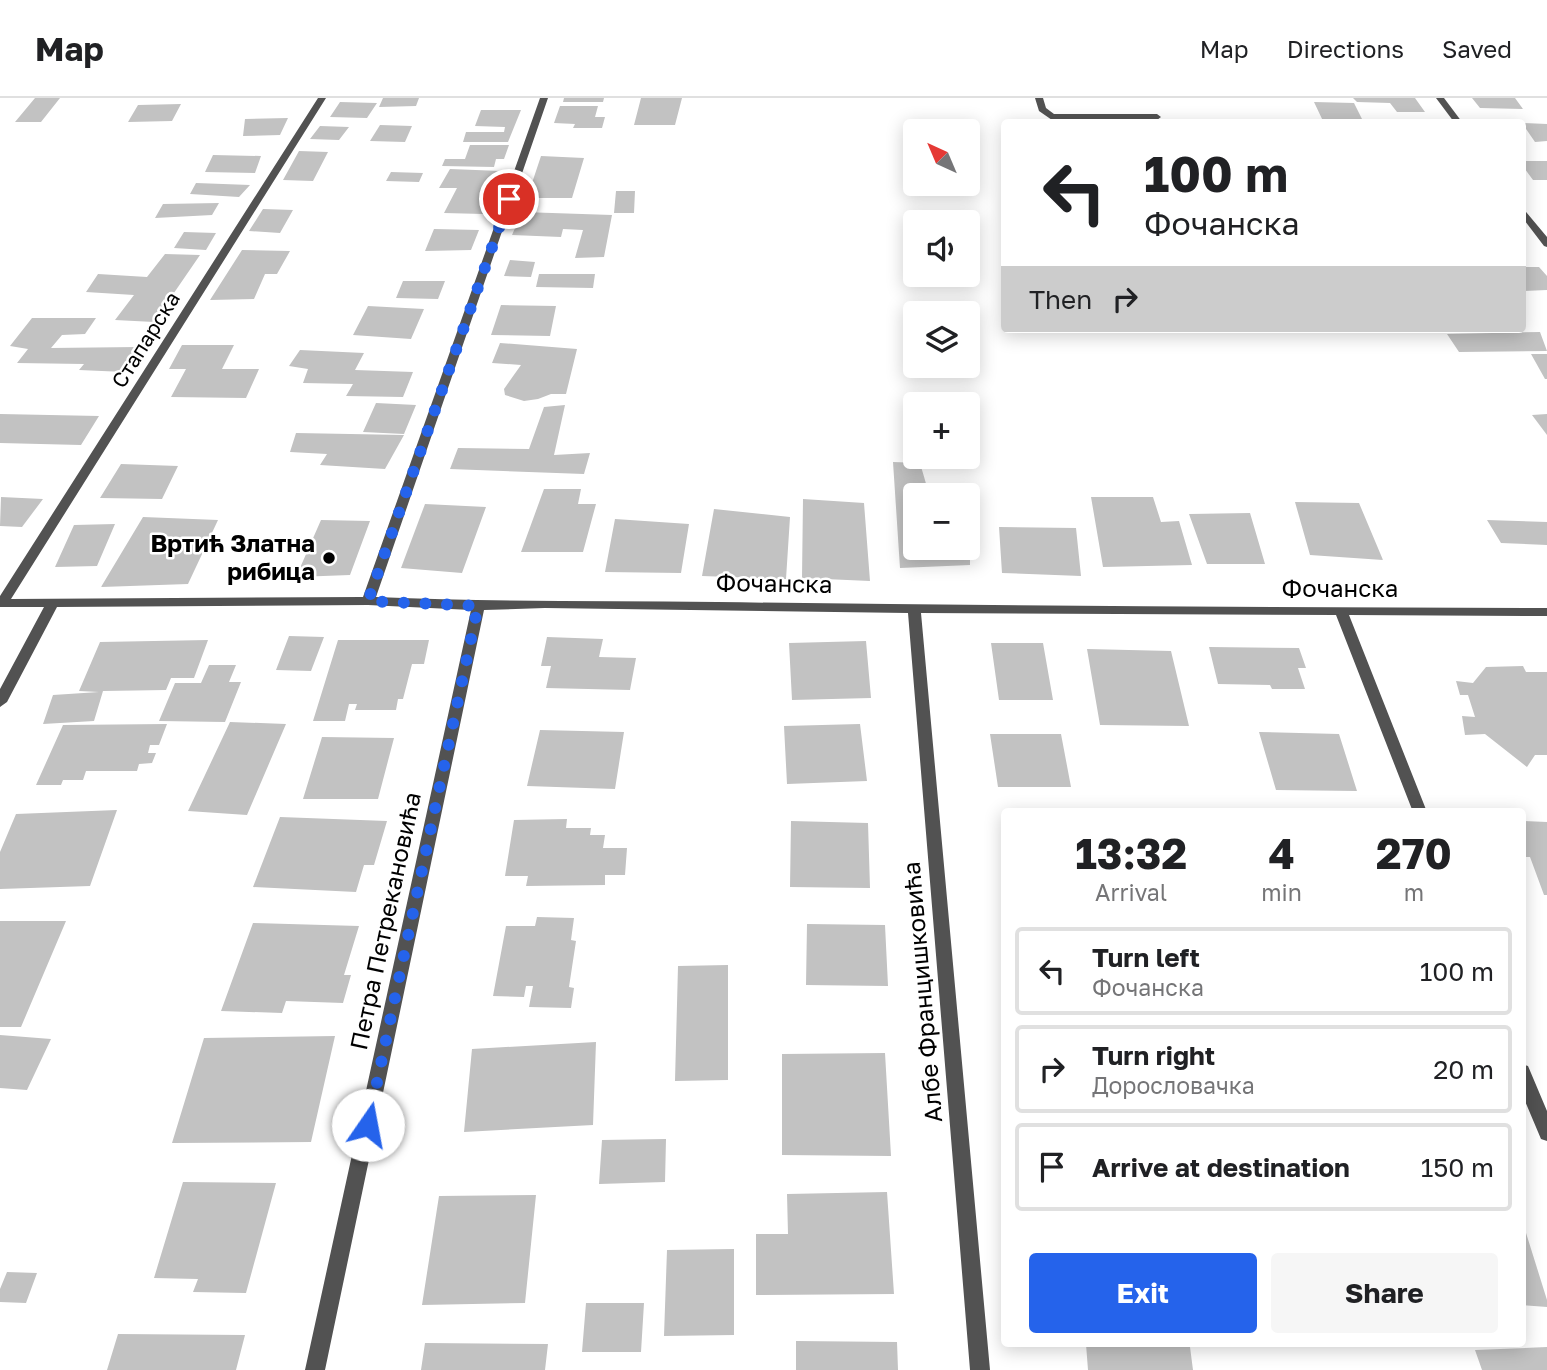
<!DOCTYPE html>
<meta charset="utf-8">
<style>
:root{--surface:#fff;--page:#f6f6f6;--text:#202124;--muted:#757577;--line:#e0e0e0;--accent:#2563eb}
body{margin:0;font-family:"Golos Text",sans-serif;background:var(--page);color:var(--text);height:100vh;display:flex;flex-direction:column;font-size:26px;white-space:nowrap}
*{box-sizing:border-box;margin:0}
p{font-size:23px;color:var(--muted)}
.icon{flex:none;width:38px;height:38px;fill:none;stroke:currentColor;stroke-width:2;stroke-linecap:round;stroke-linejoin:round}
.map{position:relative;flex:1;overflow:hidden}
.sheet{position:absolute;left:1001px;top:710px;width:525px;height:539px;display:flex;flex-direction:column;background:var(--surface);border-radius:7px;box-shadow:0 4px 18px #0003}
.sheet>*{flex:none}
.top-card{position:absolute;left:1001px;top:21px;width:525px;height:214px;border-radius:7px;box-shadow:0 4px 18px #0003;background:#fff;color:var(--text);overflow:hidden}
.needle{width:46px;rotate:316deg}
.fabs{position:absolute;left:903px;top:21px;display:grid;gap:14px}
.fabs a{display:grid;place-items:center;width:77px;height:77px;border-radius:7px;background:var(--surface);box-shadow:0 4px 18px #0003;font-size:35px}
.pin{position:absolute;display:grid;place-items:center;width:60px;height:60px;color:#fff;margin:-30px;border:4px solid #fff;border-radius:50%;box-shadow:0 2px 7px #0007}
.me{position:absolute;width:77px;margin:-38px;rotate:12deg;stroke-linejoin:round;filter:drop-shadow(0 0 5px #0008)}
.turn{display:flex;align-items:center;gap:24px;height:147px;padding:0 28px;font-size:32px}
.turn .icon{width:91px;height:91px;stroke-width:2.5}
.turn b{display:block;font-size:49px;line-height:60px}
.then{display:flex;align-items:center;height:66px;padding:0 28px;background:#0003;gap:14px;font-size:26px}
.eta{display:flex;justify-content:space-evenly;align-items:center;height:119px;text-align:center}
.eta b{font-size:42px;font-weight:700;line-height:49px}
.cta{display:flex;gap:14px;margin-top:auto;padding:14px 28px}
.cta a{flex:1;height:80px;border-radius:7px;background:var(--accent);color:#fff;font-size:28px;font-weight:700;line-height:80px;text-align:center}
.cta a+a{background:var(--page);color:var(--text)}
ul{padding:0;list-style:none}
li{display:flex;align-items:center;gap:21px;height:88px;margin:0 14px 10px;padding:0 14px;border:4px solid var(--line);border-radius:7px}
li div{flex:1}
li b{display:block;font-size:26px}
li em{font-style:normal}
header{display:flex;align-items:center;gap:42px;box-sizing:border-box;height:98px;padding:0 35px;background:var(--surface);border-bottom:2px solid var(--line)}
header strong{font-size:33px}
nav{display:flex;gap:38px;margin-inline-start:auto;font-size:24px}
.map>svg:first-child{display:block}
</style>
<header>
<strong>Map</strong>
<nav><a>Map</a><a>Directions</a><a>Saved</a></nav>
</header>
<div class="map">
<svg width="1547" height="1272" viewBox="0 0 1547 1272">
<rect width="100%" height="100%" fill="#fff"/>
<!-- building -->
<path fill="#c2c2c2" d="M35,0H60L41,24H15Z
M383,0H419L416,8L379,9Z
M564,0H604L603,4H563Z
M641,0H682L675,27H634Z
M1353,0H1415L1425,14H1397L1390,5L1357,4Z
M1472,0H1515L1523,11L1480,10Z
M340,4L377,5L367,20L330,19Z
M1314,4L1354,5L1363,23H1323Z
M181,6L172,23L128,24L138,7Z
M560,8H598L595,19H605L602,30H573L575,26L554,25Z
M481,12H521L508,44H463L466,34H504L505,29L475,28Z
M288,20L280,37L243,38L245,21Z
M1522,25L1547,26V43L1535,44Z
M380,27L412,28L405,44L370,43Z
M320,28L349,29L339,42L310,41Z
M470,47H509L504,61H496L494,69L442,68L445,61H465Z
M299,53L328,54L313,83L283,82Z
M213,57L261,58L255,75L205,74Z
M541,58L584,60L572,100H527Z
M1522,63H1547V82H1533L1522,67Z
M450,71L501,73L483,116L444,115L457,90H439Z
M391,74L423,75L419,84L386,83Z
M196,85L250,87L239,99L190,96Z
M616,93H635L634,115H614Z
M219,105L212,117L155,120L163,106Z
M263,111L293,112L280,135L249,133Z
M522,114L612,117L604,159L575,160L583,132L563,131L561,139L512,137Z
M434,131L479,132L471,152L425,153Z
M184,134L216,135L206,152L174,150Z
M242,152L290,153L277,176H265L254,201L210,202Z
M165,156L200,157L154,224L115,222L134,197L86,194L98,176L147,179Z
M510,162L535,164L531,179L504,178Z
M1522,169H1539L1547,178V192L1522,193Z
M539,176H595L593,190L536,189Z
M403,183H445L438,201L396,200Z
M501,207L556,208L550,238L491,237Z
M368,208L424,211L411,241L353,237Z
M32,220H96L85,236L62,237L51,250L138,249L125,274L79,272L84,266L17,265L28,251L10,248Z
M1540,234L1547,253L1459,254L1447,236Z
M500,245L577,251L566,296H551L538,301L524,303L505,297L504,291L521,267L492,265Z
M182,247H234L222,271H259L246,300L171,299L186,271H169Z
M300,252L364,255L355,272L413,274L403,299L346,298L353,286L303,285L308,271L289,268Z
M1531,256H1547V281H1545Z
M376,305L416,307L404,336L363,334Z
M565,307L554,357L590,355L584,376L450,371L458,350L529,351L544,309Z
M0,316L99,318L81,347L0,345Z
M1547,316V337L1532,317Z
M296,335L404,337L385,371L320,367L327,356L290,354Z
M893,364L920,365L927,389L947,391V397H915V450H970V467L900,470Z
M121,366L178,368L162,401L100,400Z
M544,391H581L578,406H596L583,454H521Z
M1,399L43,401L22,429L0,428Z
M1091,399H1153L1161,424L1179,423L1192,467L1103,469Z
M803,401L864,405L870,483L802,480Z
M1295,404L1359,405L1383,462L1310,457Z
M425,406L486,409L462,475L401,470Z
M714,411L790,419L786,481L702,478Z
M1250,415L1265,466H1207L1189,416Z
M143,419L218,422L188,486L101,489Z
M615,421L689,426L681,475L605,474Z
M321,422L370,423L350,477L296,479Z
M1487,422L1547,424V447L1501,445Z
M115,426L97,468L55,469L74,427Z
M999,429L1076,430L1081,478L1002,475Z
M289,538L324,539L311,573L276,572Z
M547,539L603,541L599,559L636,560L630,592L546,590L551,568H541Z
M208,542L194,580H171L166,592L103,593L94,623L43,626L53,597L99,594L79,593L100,544Z
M338,542H429L424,566H412L403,601H398L396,612H355L357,606H349L345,623H313Z
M866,543L871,600L792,602L789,545Z
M991,545H1043L1053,602H999Z
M1209,549L1299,550L1306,570H1298L1305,591H1272L1270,587L1218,586Z
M1087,551L1171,553L1189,628L1100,627Z
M209,567H236L229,584H241L225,624L159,623L175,585H201Z
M1523,568L1526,574H1547V657H1535L1527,669L1485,636L1465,637L1462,618L1475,619L1468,597H1460L1456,583L1473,585L1486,569Z
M230,624L286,626L247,717L188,713Z
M167,626L159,647H150L148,655H156L152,665L139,666L137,673H86L83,682H63L61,687H36L63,627Z
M860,626L867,683L787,686L784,628Z
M540,632L624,634L615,691L527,688Z
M1259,634L1339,636L1357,693L1276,692Z
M990,636H1061L1071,689H998Z
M322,639L394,640L378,701H303Z
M117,712L90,788L0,791V754L16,716Z
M280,719L387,723L374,767H364L356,794L253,789Z
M567,721L566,730H591L590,737H605L603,750H627L625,777H605V787L526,788L528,778H505L514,722Z
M791,723L868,725L870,790L790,789Z
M1522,723L1547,724V797H1544L1530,759H1522Z
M537,819L574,820L571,842L576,843L569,889L574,890L571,910L529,909L533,888H526L524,899L493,898L506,828H535Z
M0,823H66L21,929H0Z
M253,825L359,828L344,877H351L343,905L286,903L282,915L221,913Z
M807,826L885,827L888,888L806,887Z
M728,867V982L675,983L678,868Z
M0,937L51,941L27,992L0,990Z
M335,938L311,1044L172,1045L204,940Z
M596,944L593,1027L464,1034L472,951Z
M885,955L891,1058L782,1057V956Z
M666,1041L665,1084L599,1086L602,1042Z
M183,1084L276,1085L246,1195L193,1194L198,1181L154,1180Z
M887,1094L894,1196L756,1197V1136H788L787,1096Z
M536,1097L525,1205L422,1207L439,1098Z
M1522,1122L1547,1202V1209L1522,1207Z
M734,1151V1237L664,1238L667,1152Z
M7,1174L37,1175L26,1205L0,1204V1191Z
M586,1205H644L641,1254H582Z
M118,1236L245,1237L236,1272H107Z
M796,1243L897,1244L898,1272H796Z
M425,1245L548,1246L545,1272H421Z
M1086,1246L1190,1249L1193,1272H1088Z
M1547,1249V1272H1482L1475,1252Z"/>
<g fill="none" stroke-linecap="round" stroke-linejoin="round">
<!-- lane -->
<path fill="#525252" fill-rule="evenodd" d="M1035,0H1043L1046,10L1054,16H1157L1161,19L1157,22H1052L1039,13Z"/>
<!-- street -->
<path fill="#525252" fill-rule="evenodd" d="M318,0H326L11,501L363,499L540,0H548L376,499C489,504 603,503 717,504C994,508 1270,509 1547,510V518L1349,517L1427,714H1413L1336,517L921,515L990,1272H970L908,515L545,510L484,512L325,1272H305L471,512L368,507L57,509L7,604L0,609V591L44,509H0V498Z
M1436,0H1444L1462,24H1454Z
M1522,109L1547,139V149L1544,148L1522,119Z
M1522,966L1528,968L1547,1013V1043L1541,1041L1522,996Z"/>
</g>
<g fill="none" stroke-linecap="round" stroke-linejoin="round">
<!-- route -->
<path stroke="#2563eb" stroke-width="12" stroke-dasharray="0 21.6" d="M368,1027L478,508L368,503L509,101"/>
</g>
<!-- markers -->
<circle fill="#000" stroke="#fff" stroke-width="2.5" cx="329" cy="460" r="7"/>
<g text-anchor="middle" stroke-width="5" stroke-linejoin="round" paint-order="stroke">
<!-- far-street labels -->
<g font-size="21" fill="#000" stroke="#fff">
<text transform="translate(146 242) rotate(-58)" y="7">Стапарска</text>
</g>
<!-- poi labels -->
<g font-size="24" font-weight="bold" fill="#000" stroke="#fff" text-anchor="end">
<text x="315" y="454">Вртић Златна<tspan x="315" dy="28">рибица</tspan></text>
</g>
<!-- street labels -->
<g font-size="24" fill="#000" stroke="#fff">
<text transform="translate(774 486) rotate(1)" y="8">Фочанска</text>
<text x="1340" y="499">Фочанска</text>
<text transform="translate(386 823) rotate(-78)" y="8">Петра Петрекановића</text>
<text transform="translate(923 894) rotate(-95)" y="8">Албе Францишковића</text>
</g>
</g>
</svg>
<div class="fabs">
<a><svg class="needle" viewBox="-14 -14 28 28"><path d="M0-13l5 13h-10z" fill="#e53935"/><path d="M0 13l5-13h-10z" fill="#757577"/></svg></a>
<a><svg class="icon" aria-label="sound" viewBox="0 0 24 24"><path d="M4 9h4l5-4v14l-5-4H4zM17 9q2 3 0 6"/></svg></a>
<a><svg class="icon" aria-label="layers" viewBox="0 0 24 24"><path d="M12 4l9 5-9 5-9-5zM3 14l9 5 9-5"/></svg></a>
<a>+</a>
<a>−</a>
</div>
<div class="pin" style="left:509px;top:101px;background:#d93025"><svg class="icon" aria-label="arrive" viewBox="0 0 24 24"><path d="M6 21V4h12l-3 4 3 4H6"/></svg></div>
<svg class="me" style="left:368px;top:1027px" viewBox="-20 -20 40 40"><circle r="19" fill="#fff"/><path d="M0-13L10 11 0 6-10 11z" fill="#2563eb"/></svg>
<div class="top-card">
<div class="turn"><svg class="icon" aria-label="left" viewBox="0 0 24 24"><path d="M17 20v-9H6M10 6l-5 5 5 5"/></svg><div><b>100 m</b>Фочанска</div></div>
<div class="then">Then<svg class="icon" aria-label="right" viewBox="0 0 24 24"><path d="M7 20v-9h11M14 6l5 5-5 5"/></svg></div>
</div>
<section class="sheet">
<div class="eta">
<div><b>13:32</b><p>Arrival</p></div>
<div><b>4</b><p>min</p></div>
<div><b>270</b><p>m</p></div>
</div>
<ul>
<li><svg class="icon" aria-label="left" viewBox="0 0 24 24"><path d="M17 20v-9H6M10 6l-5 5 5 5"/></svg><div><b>Turn left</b><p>Фочанска</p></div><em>100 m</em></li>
<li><svg class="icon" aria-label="right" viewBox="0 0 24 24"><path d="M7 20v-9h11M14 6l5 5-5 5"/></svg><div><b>Turn right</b><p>Дорословачка</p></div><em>20 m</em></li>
<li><svg class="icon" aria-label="arrive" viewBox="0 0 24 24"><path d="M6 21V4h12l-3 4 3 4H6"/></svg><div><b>Arrive at destination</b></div><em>150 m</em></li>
</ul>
<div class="cta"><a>Exit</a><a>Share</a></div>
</section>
</div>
